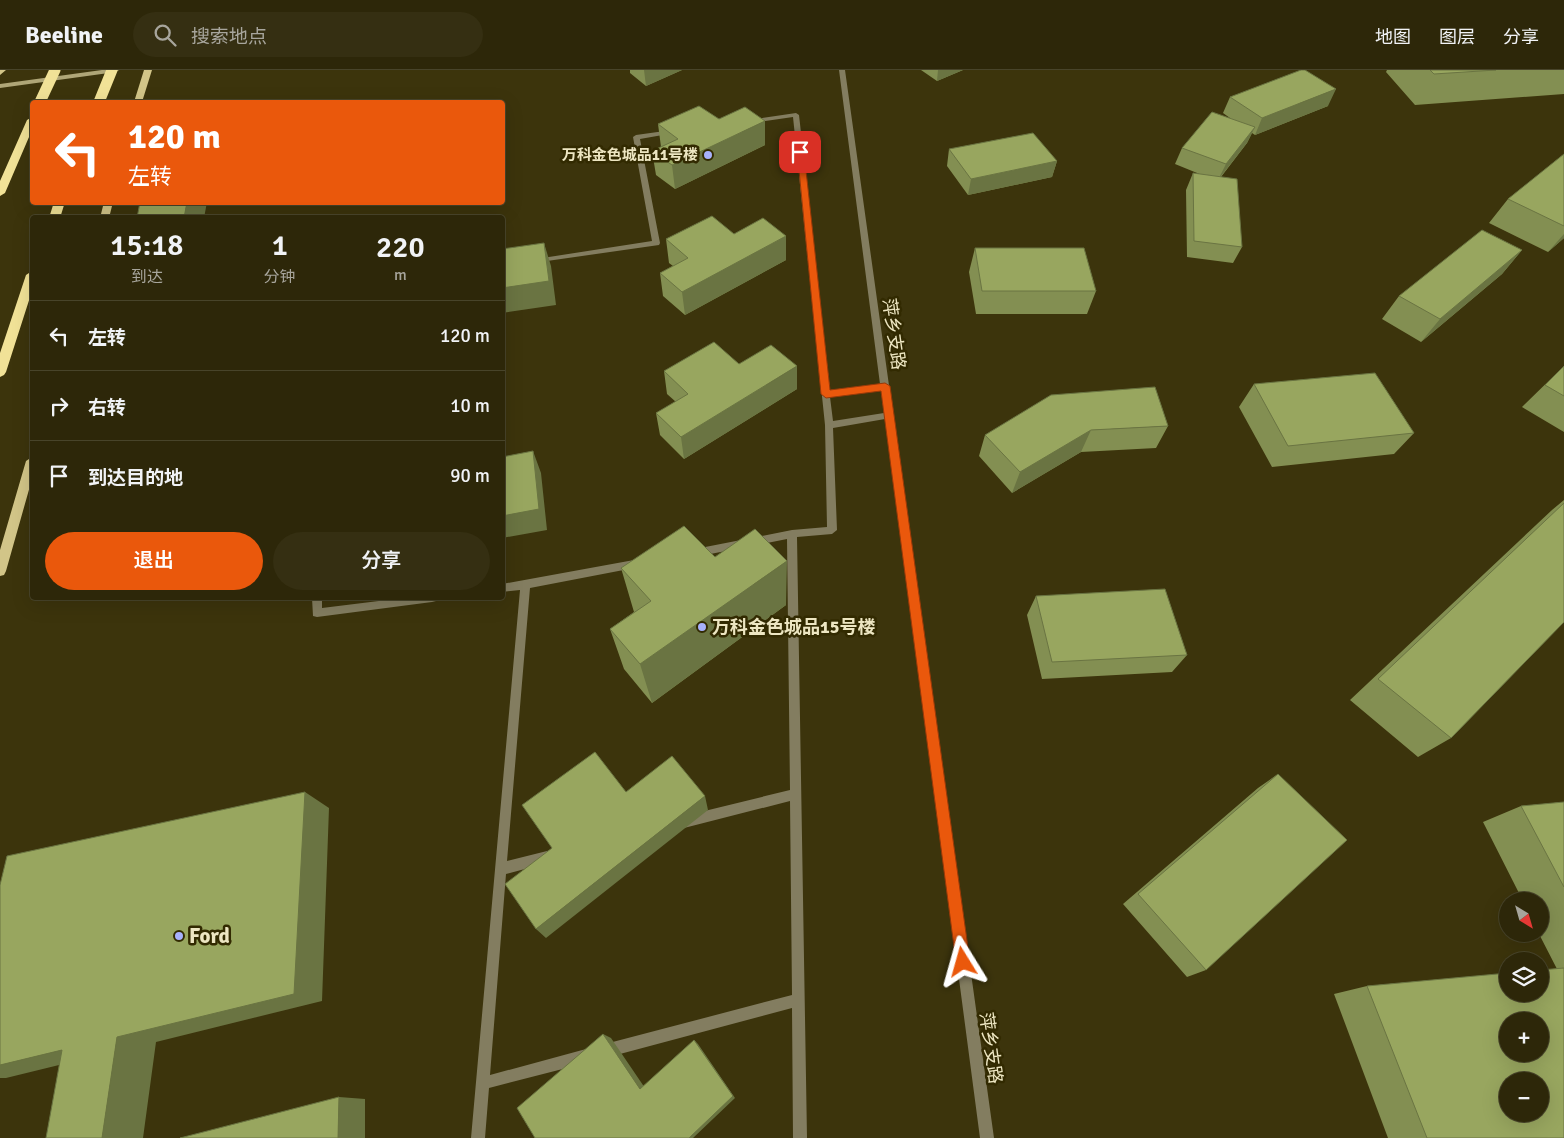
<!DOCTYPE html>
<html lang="zh">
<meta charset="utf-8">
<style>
:root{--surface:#2d2709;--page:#352f12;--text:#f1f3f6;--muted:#a7a59c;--line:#48442a;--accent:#ea580c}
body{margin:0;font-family:Signika,"Noto Sans SC",sans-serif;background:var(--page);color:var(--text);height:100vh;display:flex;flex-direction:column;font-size:19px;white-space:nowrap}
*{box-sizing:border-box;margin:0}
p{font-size:16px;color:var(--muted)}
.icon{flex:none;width:28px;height:28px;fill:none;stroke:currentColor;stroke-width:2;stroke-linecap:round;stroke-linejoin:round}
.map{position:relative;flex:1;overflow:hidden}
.side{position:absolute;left:30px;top:145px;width:475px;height:385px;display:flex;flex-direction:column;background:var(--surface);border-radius:5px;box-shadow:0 5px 20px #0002,0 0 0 1px var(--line)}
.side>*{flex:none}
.hud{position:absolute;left:30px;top:30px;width:475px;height:105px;border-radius:5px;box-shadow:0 5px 20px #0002,0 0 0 1px var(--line);background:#ea580c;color:#fff;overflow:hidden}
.needle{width:32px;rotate:143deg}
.buttons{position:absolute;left:1499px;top:822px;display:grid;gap:10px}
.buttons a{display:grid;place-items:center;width:50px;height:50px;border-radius:50%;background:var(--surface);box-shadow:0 5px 20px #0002,0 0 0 1px var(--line);font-size:25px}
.pin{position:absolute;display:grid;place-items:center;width:42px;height:42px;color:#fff;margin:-21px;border-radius:10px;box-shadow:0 2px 8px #0006}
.me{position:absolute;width:55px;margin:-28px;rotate:352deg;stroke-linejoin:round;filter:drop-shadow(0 0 4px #0008)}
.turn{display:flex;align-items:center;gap:18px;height:105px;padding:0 15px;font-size:22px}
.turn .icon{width:65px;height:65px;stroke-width:2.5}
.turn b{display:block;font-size:35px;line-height:42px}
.eta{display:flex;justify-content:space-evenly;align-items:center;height:85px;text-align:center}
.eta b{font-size:30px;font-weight:600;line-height:35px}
.primary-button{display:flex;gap:10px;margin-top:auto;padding:10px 15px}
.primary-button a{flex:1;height:58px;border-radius:30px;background:var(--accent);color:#fff;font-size:20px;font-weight:600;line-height:58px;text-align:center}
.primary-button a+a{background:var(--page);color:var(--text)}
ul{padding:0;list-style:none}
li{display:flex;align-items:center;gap:15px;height:70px;padding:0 15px;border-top:1px solid var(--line)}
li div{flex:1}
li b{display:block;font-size:19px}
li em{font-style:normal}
header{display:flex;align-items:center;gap:30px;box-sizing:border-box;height:70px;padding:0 25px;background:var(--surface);border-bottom:1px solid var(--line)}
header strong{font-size:24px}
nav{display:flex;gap:28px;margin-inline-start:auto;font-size:18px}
.search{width:350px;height:45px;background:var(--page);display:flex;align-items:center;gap:12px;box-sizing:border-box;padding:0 18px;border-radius:28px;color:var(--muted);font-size:19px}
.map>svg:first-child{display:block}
</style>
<header>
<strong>Beeline</strong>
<div class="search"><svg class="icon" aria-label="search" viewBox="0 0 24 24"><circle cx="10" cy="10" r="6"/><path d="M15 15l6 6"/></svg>搜索地点</div>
<nav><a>地图</a><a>图层</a><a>分享</a></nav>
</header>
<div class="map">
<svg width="1564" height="1068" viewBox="0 0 1564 1068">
<rect width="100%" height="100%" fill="#3c340c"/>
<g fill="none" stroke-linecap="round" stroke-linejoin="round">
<!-- street -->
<path fill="#837d60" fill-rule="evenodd" d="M839,0H845L994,1068H980L885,349L833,358L837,460L832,464L797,467L807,1068H793L792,938L605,988L600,986L598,981L600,976L605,974L792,925L790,731L684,758L680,756L678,752L680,748L684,746L790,720L787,469L695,487L692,486L690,483L692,480L695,479L792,460L827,457L825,355L793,47L751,53L748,51L749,50L796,43L799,45L830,320L880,314ZM881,320L884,343L833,351L830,327Z
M672,60L675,62L674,63L640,69L660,173L659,175L533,193L532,191L536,189L652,171L633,67L636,65Z
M634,490L637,491L639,494L637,497L634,498L530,518L507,791L551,780L555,782L557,786L555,790L551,792L506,804L490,1005L586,979L591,981L593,986L591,991L586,993L489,1018L485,1068H471L520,520L502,522V514Z
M312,528H322V538L403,528H437L436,531L432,532L317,547L313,546Z"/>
<!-- secondary -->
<path fill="#afa677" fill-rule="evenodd" d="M102,0H119L116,2L0,18V14Z"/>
<!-- primary -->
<path fill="#d2c588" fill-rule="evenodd" d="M0,0H6L0,5Z
M144,0H152L142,32H134Z
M104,132H113L109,148H100Z
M32,387V409L6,501L4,505L0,506V480L26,391Z"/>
<!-- highway -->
<path fill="#f1e297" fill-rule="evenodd" d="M32,47V60L5,123L0,126V111L27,50Z
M54,132H65L60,148H49Z
M32,201V221L6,302L4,305L0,307V283L26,205Z"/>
<!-- highway-bridge -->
<path stroke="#f1e297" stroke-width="11" d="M40,32L55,0
M99,32L112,0"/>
</g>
<!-- wall -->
<path fill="#838f52" d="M630,0H682L646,16L630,3Z
M921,0H963L937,11Z
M1387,0H1564V24L1415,35L1386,2Z
M1230,27L1328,36L1255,65L1252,63L1247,73L1221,107L1242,177L1233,193L1187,187L1186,120L1193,103L1202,105L1175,94L1182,78L1230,48L1223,43Z
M719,49L765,75L675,119L656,105L652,81L661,77L658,54Z
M949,79L1057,91L1052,107L968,125L947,96Z
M1564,84V168L1548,182L1489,153L1508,129Z
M734,164L786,166V190L685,245L663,226L660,203L673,196L669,193L666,169Z
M975,178L1096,221L1087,244H976L969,202Z
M1522,180L1502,204L1421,272L1382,249L1399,226Z
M1564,296V362L1522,337Z
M664,301L797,319L684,389L660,365L656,343L676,332L667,324Z
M1254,314L1414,363L1394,384L1272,397L1239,337Z
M1168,356L1156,378L1081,382L1012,423L979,386L985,365Z
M1564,430V552L1451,668L1418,687L1350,630L1552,440Z
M715,487L786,535L652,633L624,599L610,559L634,542L621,498Z
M1036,526L1187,585L1172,602L1042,609L1027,545Z
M1278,704L1206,900L1187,907L1123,834L1258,718Z
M1564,732V1068H1388L1334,924L1367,916L1557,899L1539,864H1540V831H1523L1483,752L1521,736Z"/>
<!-- shaded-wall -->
<path fill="#6a7442" d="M644,0H682L646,16Z
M938,0H963L937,11Z
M1336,19L1328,36L1255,65L1262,48Z
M765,51V75L675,119L672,95Z
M1255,57L1247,73L1218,110L1226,94Z
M1057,91L1052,107L968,125L971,109Z
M187,132H207L204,148H184Z
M1564,164V168L1548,182Z
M786,166V190L685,245L682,222Z
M544,173L551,196L556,235L502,243V218Z
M1522,180L1502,204L1421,272L1440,249Z
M797,296V319L684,389L681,367Z
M1091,360L1081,382L1012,423L1020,402Z
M533,381L541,403L547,460L502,468V446Z
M787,491L786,535L652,633L640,594Z
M305,722L329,738L322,931L156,972L143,1068H102L117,967Z
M705,726L708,740L546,868L536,859Z
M603,964L611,968L647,1021L640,1019Z
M694,970L698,974L735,1028L693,1068H689Z
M62,980L104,984L6,1008H0V995Z
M339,1027L365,1029V1068H338Z"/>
<!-- building -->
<path fill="#98a65f" stroke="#6a7442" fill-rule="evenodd" d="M1301,0H1305L1336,19L1262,48L1230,27Z
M1430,0H1496L1434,4Z
M699,36L719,49L745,37L765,51L672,95L652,81L678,69L658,54Z
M1212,42L1255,57L1226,94L1182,78Z
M1033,63L1057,91L971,109L949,79Z
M1564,84V156L1508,129Z
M1193,103L1237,109L1242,177L1194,171Z
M140,132H187L184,148H137Z
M712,146L734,164L763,148L786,166L682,222L660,203L688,188L666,169Z
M1482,160L1522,180L1440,249L1399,226Z
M544,173L549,211L502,218V179Z
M975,178H1084L1096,221H982Z
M714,272L739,294L771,275L797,296L681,367L656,343L688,324L664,301Z
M1564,296V326L1545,315Z
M1375,303L1414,363L1288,376L1254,314Z
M1155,317L1168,356L1091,360L1020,402L985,365L1051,325Z
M533,381L539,439L502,446V387Z
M1564,433V552L1451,668L1378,609Z
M684,456L715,487L755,459L787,491L640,594L610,559L651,531L621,498Z
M1165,519L1187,585L1052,592L1036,526Z
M595,682L626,722L672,686L705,726L536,859L505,814L552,778L522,735Z
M1278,704L1347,770L1206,900L1138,824Z
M305,722L294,924L117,967L102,1068H46L62,980L0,995V815L7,786Z
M1564,732V817L1521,736Z
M1564,898V1068H1427L1367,916L1508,903V924H1540V900ZM1508,951H1540V984H1508ZM1508,1011H1540V1044H1508Z
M603,964L640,1019L694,970L733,1026L689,1068H535L517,1038Z
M339,1027L338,1068H180Z"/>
<!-- route -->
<path fill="#ea580c" stroke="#983908" d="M797,80L804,82L830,320L885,313L890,316L970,892L968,897L963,899L958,897L956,892L881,321L826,328L821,324Z"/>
<!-- markers -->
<g fill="#a7b1fc" stroke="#322a01" stroke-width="2">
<circle cx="708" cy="85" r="5"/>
<circle cx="702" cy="557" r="5"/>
<circle cx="179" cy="866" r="5"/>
</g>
<g text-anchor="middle" stroke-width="5" stroke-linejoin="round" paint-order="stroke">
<!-- far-poi labels -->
<g font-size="15" font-weight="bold" fill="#ede6c2" stroke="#322a01" text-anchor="end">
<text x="698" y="90">万科金色城品11号楼</text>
</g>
<!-- street labels -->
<g font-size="18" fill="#ede6c2" stroke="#322a01">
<text transform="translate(894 264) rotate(82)" y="6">萍乡支路</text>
<text transform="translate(991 978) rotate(82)" y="6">萍乡支路</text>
</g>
<!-- poi labels -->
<g font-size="18" font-weight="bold" fill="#ede6c2" stroke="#322a01" text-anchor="start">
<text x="712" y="563">万科金色城品15号楼</text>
</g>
<!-- near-poi labels -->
<g font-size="21" font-weight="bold" fill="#ede6c2" stroke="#322a01" text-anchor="start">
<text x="189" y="873">Ford</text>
</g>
</g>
</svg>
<div class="buttons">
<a><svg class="needle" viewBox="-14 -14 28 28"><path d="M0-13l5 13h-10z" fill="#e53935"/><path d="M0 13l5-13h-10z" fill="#a7a59c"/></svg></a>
<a><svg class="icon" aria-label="layers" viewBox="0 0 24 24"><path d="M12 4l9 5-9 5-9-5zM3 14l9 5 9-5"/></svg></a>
<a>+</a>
<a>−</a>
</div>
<div class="pin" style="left:800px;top:82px;background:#d93025"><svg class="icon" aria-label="arrive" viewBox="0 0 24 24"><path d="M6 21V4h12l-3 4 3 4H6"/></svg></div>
<svg class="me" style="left:963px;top:892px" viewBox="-20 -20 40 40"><path d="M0-17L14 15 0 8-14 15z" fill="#ea580c" stroke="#fff" stroke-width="4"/></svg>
<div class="hud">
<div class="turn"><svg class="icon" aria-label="left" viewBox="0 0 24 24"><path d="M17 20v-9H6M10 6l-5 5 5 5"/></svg><div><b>120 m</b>左转</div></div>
</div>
<section class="side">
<div class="eta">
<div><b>15:18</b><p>到达</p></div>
<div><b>1</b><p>分钟</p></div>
<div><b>220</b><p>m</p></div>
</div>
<ul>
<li><svg class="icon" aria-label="left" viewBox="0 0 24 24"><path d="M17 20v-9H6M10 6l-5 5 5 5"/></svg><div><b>左转</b></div><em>120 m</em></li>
<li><svg class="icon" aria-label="right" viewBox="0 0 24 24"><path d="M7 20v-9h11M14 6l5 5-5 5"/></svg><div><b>右转</b></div><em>10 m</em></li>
<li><svg class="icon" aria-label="arrive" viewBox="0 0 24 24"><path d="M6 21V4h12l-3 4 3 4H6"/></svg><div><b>到达目的地</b></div><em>90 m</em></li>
</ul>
<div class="primary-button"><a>退出</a><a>分享</a></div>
</section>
</div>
